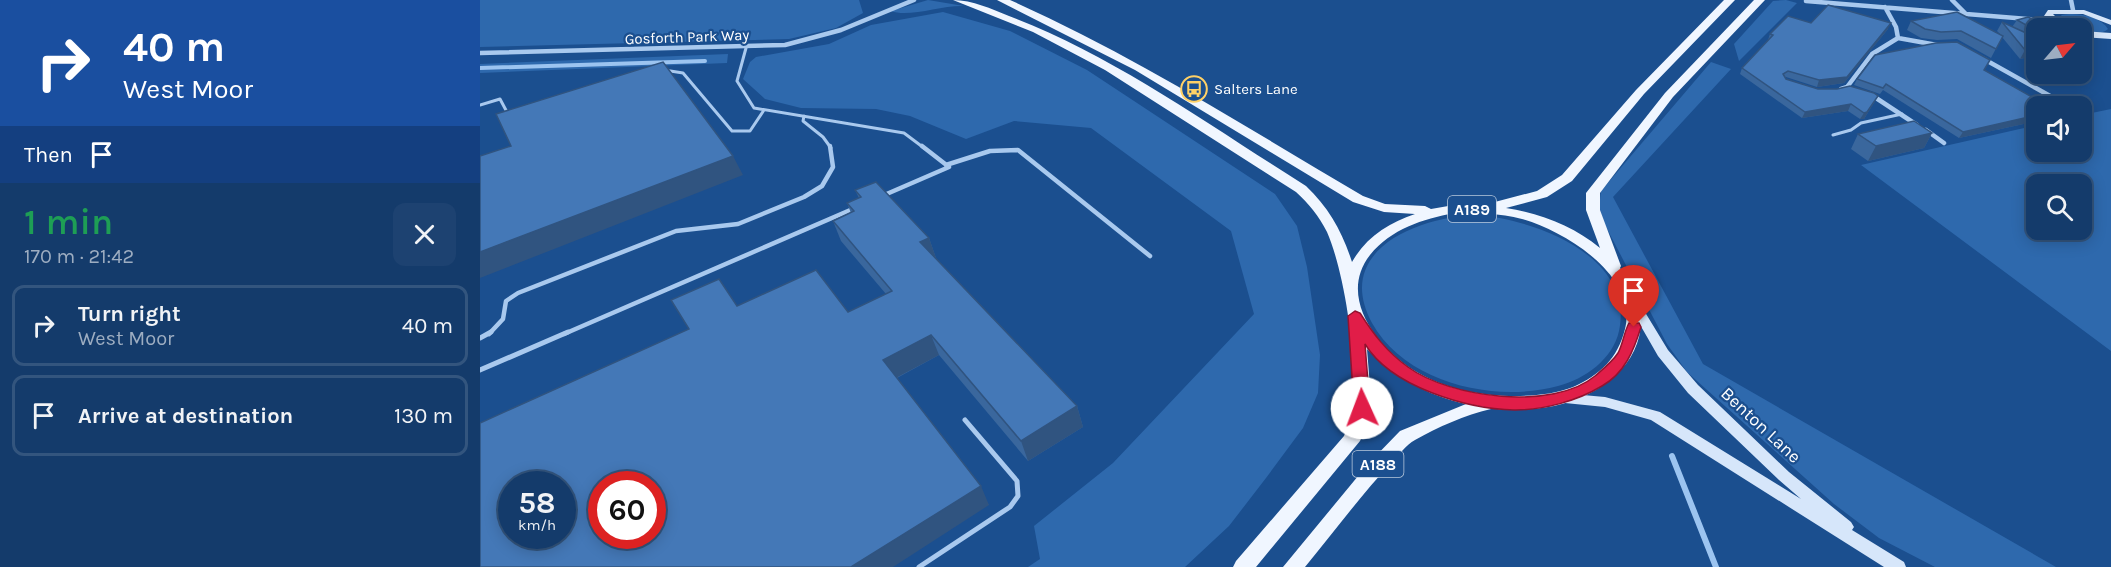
<!DOCTYPE html>
<meta charset="utf-8">
<style>
:root{--surface:#143b6b;--page:#1d4271;--text:#f1f3f6;--muted:#9dadc1;--line:#33557e}
body{margin:0;font-family:Karla,sans-serif;background:var(--page);color:var(--text);height:100vh;display:flex;flex-direction:column;font-size:22px;white-space:nowrap}
*{box-sizing:border-box;margin:0}
p{font-size:20px;color:var(--muted)}
.icon{flex:none;width:33px;height:33px;fill:none;stroke:currentColor;stroke-width:2;stroke-linecap:round;stroke-linejoin:round}
.map{position:relative;flex:1;overflow:hidden}
.sheet{display:flex;flex-direction:column;background:var(--surface);width:480px}
.sheet>*{flex:none}
.top-card{background:#1a4fa0;color:#fff;overflow:hidden}
.needle{width:39px;rotate:62deg}
.controls{position:absolute;left:1546px;top:18px;display:grid;gap:12px}
.controls a{display:grid;place-items:center;width:66px;height:66px;border-radius:12px;background:var(--surface);box-shadow:0 3px 15px #0003,0 0 0 2px var(--line);font-size:30px}
.speed{position:absolute;left:18px;top:471px;display:flex;gap:12px;font-size:30px;font-weight:700;text-align:center}
.speed>*{display:grid;place-content:center;width:78px;height:78px;border-radius:50%;background:var(--surface);box-shadow:0 3px 15px #0003,0 0 0 2px var(--line);line-height:1}
.speed small{font-size:15px;font-weight:400}
.speed .limit{border:9px solid #d22;background:#fff;color:#111}
.pin{position:absolute;display:grid;place-items:center;width:51px;height:51px;color:#fff;margin:-62px -26px;border-radius:50% 50% 50% 0;rotate:-45deg;box-shadow:0 0 6px #0007}
.pin .icon{rotate:45deg}
.me{position:absolute;width:66px;margin:-33px;rotate:358deg;stroke-linejoin:round;filter:drop-shadow(0 0 4px #0008)}
.turn{display:flex;align-items:center;gap:21px;height:126px;padding:0 24px;font-size:27px}
.turn .icon{width:78px;height:78px;stroke-width:2.5}
.turn b{display:block;font-size:42px;line-height:51px}
.then{display:flex;align-items:center;height:57px;padding:0 24px;background:#0003;gap:12px;font-size:22px}
.round{display:grid;place-items:center;flex:none;width:63px;height:63px;border-radius:12px;background:var(--page)}
.overview{display:flex;align-items:center;justify-content:space-between;height:102px;padding:0 24px}
h1{font-size:36px;font-weight:600;line-height:45px;color:#1e9e55}
ul{padding:0;list-style:none}
li{display:flex;align-items:center;gap:18px;height:81px;margin:0 12px 9px;padding:0 12px;border:3px solid var(--line);border-radius:12px}
li div{flex:1}
li b{display:block;font-size:22px}
li em{font-style:normal}
main{display:flex;flex:1;min-height:0}
.map>svg:first-child{display:block}
</style>
<main>
<section class="sheet">
<div class="top-card">
<div class="turn"><svg class="icon" aria-label="right" viewBox="0 0 24 24"><path d="M7 20v-9h11M14 6l5 5-5 5"/></svg><div><b>40 m</b>West Moor</div></div>
<div class="then">Then<svg class="icon" aria-label="arrive" viewBox="0 0 24 24"><path d="M6 21V4h12l-3 4 3 4H6"/></svg></div>
</div>
<div class="overview"><div><h1>1 min</h1><p>170 m · 21:42</p></div><a class="round"><svg class="icon" aria-label="close" viewBox="0 0 24 24"><path d="M6 6l12 12M18 6L6 18"/></svg></a></div>
<ul>
<li><svg class="icon" aria-label="right" viewBox="0 0 24 24"><path d="M7 20v-9h11M14 6l5 5-5 5"/></svg><div><b>Turn right</b><p>West Moor</p></div><em>40 m</em></li>
<li><svg class="icon" aria-label="arrive" viewBox="0 0 24 24"><path d="M6 21V4h12l-3 4 3 4H6"/></svg><div><b>Arrive at destination</b></div><em>130 m</em></li>
</ul>
</section>
<div class="map">
<svg width="1631" height="567" viewBox="0 0 1631 567">
<rect width="100%" height="100%" fill="#1b4f8f"/>
<!-- green -->
<path fill="#2e69ad" fill-rule="evenodd" d="M0,0H379L383,13L356,28L309,39L0,47Z
M448,0L484,6C461,5 429,18 411,11Z
M1306,0L1317,3L1259,61L1254,44L1293,1Z
M463,12L530,31L607,70L795,194L817,226L827,267L840,355L838,393L823,428L786,478L749,526L705,567H548L560,559L554,526L633,463L774,314L751,231L611,128L534,121L486,139L430,116L396,109L321,108L285,99L263,79L270,62L276,57L349,44L391,25Z
M1582,15C1596,12 1620,16 1628,29C1617,39 1586,29 1577,19Z
M248,54L247,63L0,73V64Z
M1231,62L1251,69L1133,197L1223,364L1576,567H1455L1399,538L1354,504L1207,372L1187,344L1124,223L1119,207L1121,191Z
M1631,109V351L1381,165L1557,125V152H1602V115ZM1557,184H1602V230H1557Z
M998,215C1055,220 1155,256 1139,331C1133,359 1105,379 1078,386C1016,403 926,384 892,323C852,249 941,216 998,215Z"/>
<g fill="none" stroke-linecap="round" stroke-linejoin="round">
<!-- stream-far1 -->
<path stroke="#9cc4f0" stroke-width="4" d="M0,68L225,61"/>
<!-- stream -->
<path stroke="#9cc4f0" stroke-width="6" d="M1192,456L1236,567"/>
<!-- lane-far2 -->
<path stroke="#a9c9ee" stroke-width="3" d="M266,48L257,81L274,108L424,133L444,148
M184,70L203,73L252,131H270L284,110
M0,105L20,99L28,114
M324,116L323,121L343,137L351,148
M1353,135L1371,130L1381,123L1422,114"/>
<!-- lane-far1 -->
<path stroke="#a9c9ee" stroke-width="4.5" d="M466,165L510,151L538,150L670,256
M402,196L469,167L442,146
M9,334L23,319L26,301L38,293L196,231L258,224L324,197L342,186L353,167L350,146
M84,334L375,208"/>
<!-- lane -->
<path stroke="#a9c9ee" stroke-width="5" d="M0,338L11,332
M0,370L88,332
M439,567L530,507L538,496L537,481L485,420"/>
<!-- street -->
<path stroke="#a9c9ee" stroke-width="4.5" d="M1472,0L1485,13
M1591,0L1593,10
M1326,1L1571,21
M1405,7L1416,27L1418,38L1457,45
M0,53L305,45L361,30L434,0
M1502,58L1588,106
M1361,89L1367,87L1392,54L1418,38
M1390,94L1437,125
M1446,130L1464,143"/>
<!-- secondary -->
<path fill="#d6e6fa" fill-rule="evenodd" d="M1568,10H1604L1631,20V25L1603,14H1573L1587,28H1578L1564,16Z
M1602,31L1631,33V39L1602,37Z
M1153,298L1157,299L1188,350L1218,385L1309,472L1371,522L1374,527L1372,530L1424,562L1426,567H1404L1171,420L1125,407L1075,402L1073,398L1075,394L1080,393L1125,397L1180,412L1321,499L1299,480L1208,393L1178,356L1147,302Z"/>
<!-- primary -->
<path fill="#f0f6ff" fill-rule="evenodd" d="M473,0C493,0 511,9 529,16C633,55 732,127 826,186C849,208 862,231 872,262C886,237 909,223 935,214L904,212L873,202L655,70L517,0H530C654,55 767,128 883,196L905,204L945,206L951,209L974,205L1010,206L1011,203L1057,191L1082,175L1156,90L1244,0H1255L1164,94L1092,181L1067,197L1026,208C1060,213 1094,226 1120,248L1106,210V193L1185,93L1274,0H1285L1193,97L1120,193V210L1141,266L1140,268C1190,332 1143,391 1074,406C1059,409 1044,409 1029,410C1023,410 1016,408 1011,409C985,415 958,427 935,440C926,445 919,455 912,462C881,495 854,532 825,567H803L888,464L920,431L986,404C946,395 915,377 887,349L891,399L886,428L880,441L776,567H753L756,561L864,436C885,393 866,275 847,232C839,216 829,204 816,192L625,70L553,32ZM974,213C996,213 1020,213 1042,219C1084,231 1158,275 1145,329C1138,358 1120,375 1093,387C1075,394 1054,396 1035,396C1000,396 965,389 935,371C898,349 857,297 890,255C911,229 943,219 974,213Z"/>
</g>
<!-- wall -->
<path fill="#3a679d" d="M1537,20L1557,28V55L1540,59L1522,37L1511,58L1477,39L1457,40L1441,38L1427,30L1431,21L1521,35L1517,31L1522,22L1532,27Z
M1331,23L1408,29L1364,83L1337,87L1306,77H1305L1306,79L1338,89L1398,96L1384,119H1380L1368,111L1322,118L1260,74L1262,68L1288,40L1290,34Z
M1377,79L1557,106V121L1479,138L1403,90L1400,94L1374,85Z
M1452,133L1444,148L1388,161L1371,149L1378,134Z
M375,190L449,238L456,258H455L597,406L603,427L548,461L459,355L417,378L509,505L209,329L257,306L368,312L406,294L361,241L353,221L371,213L367,203L379,198Z"/>
<!-- shaded-wall -->
<path fill="#305480" d="M1411,23L1408,29L1364,83L1337,87L1339,80Z
M1557,48V55L1540,59L1545,50Z
M1398,96L1384,119H1380L1384,113Z
M1371,104L1368,111L1322,118L1325,112Z
M1557,115V121L1479,138L1483,132Z
M1452,133L1444,148L1388,161L1396,146Z
M253,156L263,175L0,278V252Z
M449,238L456,258L447,262L440,242Z
M451,335L459,355L412,380L403,360Z
M597,406L603,427L548,461L541,441Z
M501,486L509,505L413,567H371Z"/>
<!-- building -->
<path fill="#4478b7" stroke="#305480" stroke-width="1.5" fill-rule="evenodd" d="M1348,5L1411,23L1367,77L1339,80L1308,71L1303,74L1306,79L1338,89H1357L1370,86L1394,93L1398,96L1387,112L1384,113L1371,104L1325,112L1262,68L1293,35L1290,34L1308,16L1331,23Z
M1477,12L1523,36L1516,49L1481,31L1461,32L1445,29L1431,21Z
M1548,17L1571,28H1557V31L1537,20Z
M1522,22L1557,38V48L1545,50Z
M1477,42L1510,60L1504,70L1568,106H1557V115L1483,132L1406,84L1403,88L1377,79L1395,55L1456,43Z
M183,62L253,156L0,252V156L31,146L16,114Z
M1434,121L1452,133L1396,146L1378,134Z
M396,182L449,238L440,242L597,406L541,441L451,335L403,360L501,486L371,567H0V423L209,329L191,300L239,279L257,306L336,270L368,312L412,291L353,221L374,211L367,203L381,197L375,190ZM32,484H82V536H32ZM122,484H172V536H122Z"/>
<!-- route -->
<path fill="#e11d48" stroke="#92132f" stroke-width="1.5" d="M875,311L880,313C894,335 907,352 928,367C970,398 1073,411 1115,376C1122,370 1133,361 1138,353C1143,344 1144,332 1149,323H1159L1161,327C1154,350 1145,373 1122,386C1097,401 1064,410 1035,410C987,409 911,387 885,344L890,408L882,414L874,408L868,316Z"/>
<!-- icons -->
<defs>
<g id="bus-ring" transform="scale(1.35)"><circle r="9.5" fill="#1b4f8f" stroke="#ffd166" stroke-width="1.5"/><path d="M-5-6H5V4H4V6H2V4H-2V6H-4V4H-5ZM-3.5-4V0h7V-4ZM-3.5 1.2v1.5H-2V1.2ZM2 1.2v1.5H3.5V1.2Z" fill="#ffd166"/></g>
</defs>
<g fill-rule="evenodd">
<use href="#bus-ring" x="714" y="89"/>
</g>
<g text-anchor="middle" stroke-width="4.5" stroke-linejoin="round" paint-order="stroke">
<!-- far-street labels -->
<g font-size="15" fill="#fff" stroke="#1b4f8f">
<text transform="translate(207 37) rotate(-2)" y="5">Gosforth Park Way</text>
</g>
<!-- far-poi labels -->
<g font-size="15" fill="#fff" stroke="#1b4f8f" text-anchor="start">
<text x="734" y="94">Salters Lane</text>
</g>
<!-- shield labels -->
<g fill="#1b4f8f" stroke="#bbcadd" stroke-width="1.5">
<rect x="968" y="196" width="48" height="26" rx="4.5"/>
<rect x="872.5" y="451" width="51" height="26" rx="4.5"/>
</g>
<g font-size="16" font-weight="bold" fill="#fff">
<text x="992" y="215">A189</text>
<text x="898" y="470">A188</text>
</g>
<!-- street labels -->
<g font-size="18" fill="#fff" stroke="#1b4f8f">
<text transform="translate(1281 425) rotate(43)" y="6">Benton Lane</text>
</g>
</g>
</svg>
<div class="controls">
<a><svg class="needle" viewBox="-14 -14 28 28"><path d="M0-13l5 13h-10z" fill="#e53935"/><path d="M0 13l5-13h-10z" fill="#9dadc1"/></svg></a>
<a><svg class="icon" aria-label="sound" viewBox="0 0 24 24"><path d="M4 9h4l5-4v14l-5-4H4zM17 9q2 3 0 6"/></svg></a>
<a><svg class="icon" aria-label="search" viewBox="0 0 24 24"><circle cx="10" cy="10" r="6"/><path d="M15 15l6 6"/></svg></a>
</div>
<div class="speed"><div>58<small>km/h</small></div><div class="limit">60</div></div>
<div class="pin" style="left:1154px;top:327px;background:#d93025"><svg class="icon" aria-label="arrive" viewBox="0 0 24 24"><path d="M6 21V4h12l-3 4 3 4H6"/></svg></div>
<svg class="me" style="left:882px;top:408px" viewBox="-20 -20 40 40"><circle r="19" fill="#fff"/><path d="M0-13L10 11 0 6-10 11z" fill="#e11d48"/></svg>
</div>
</main>
